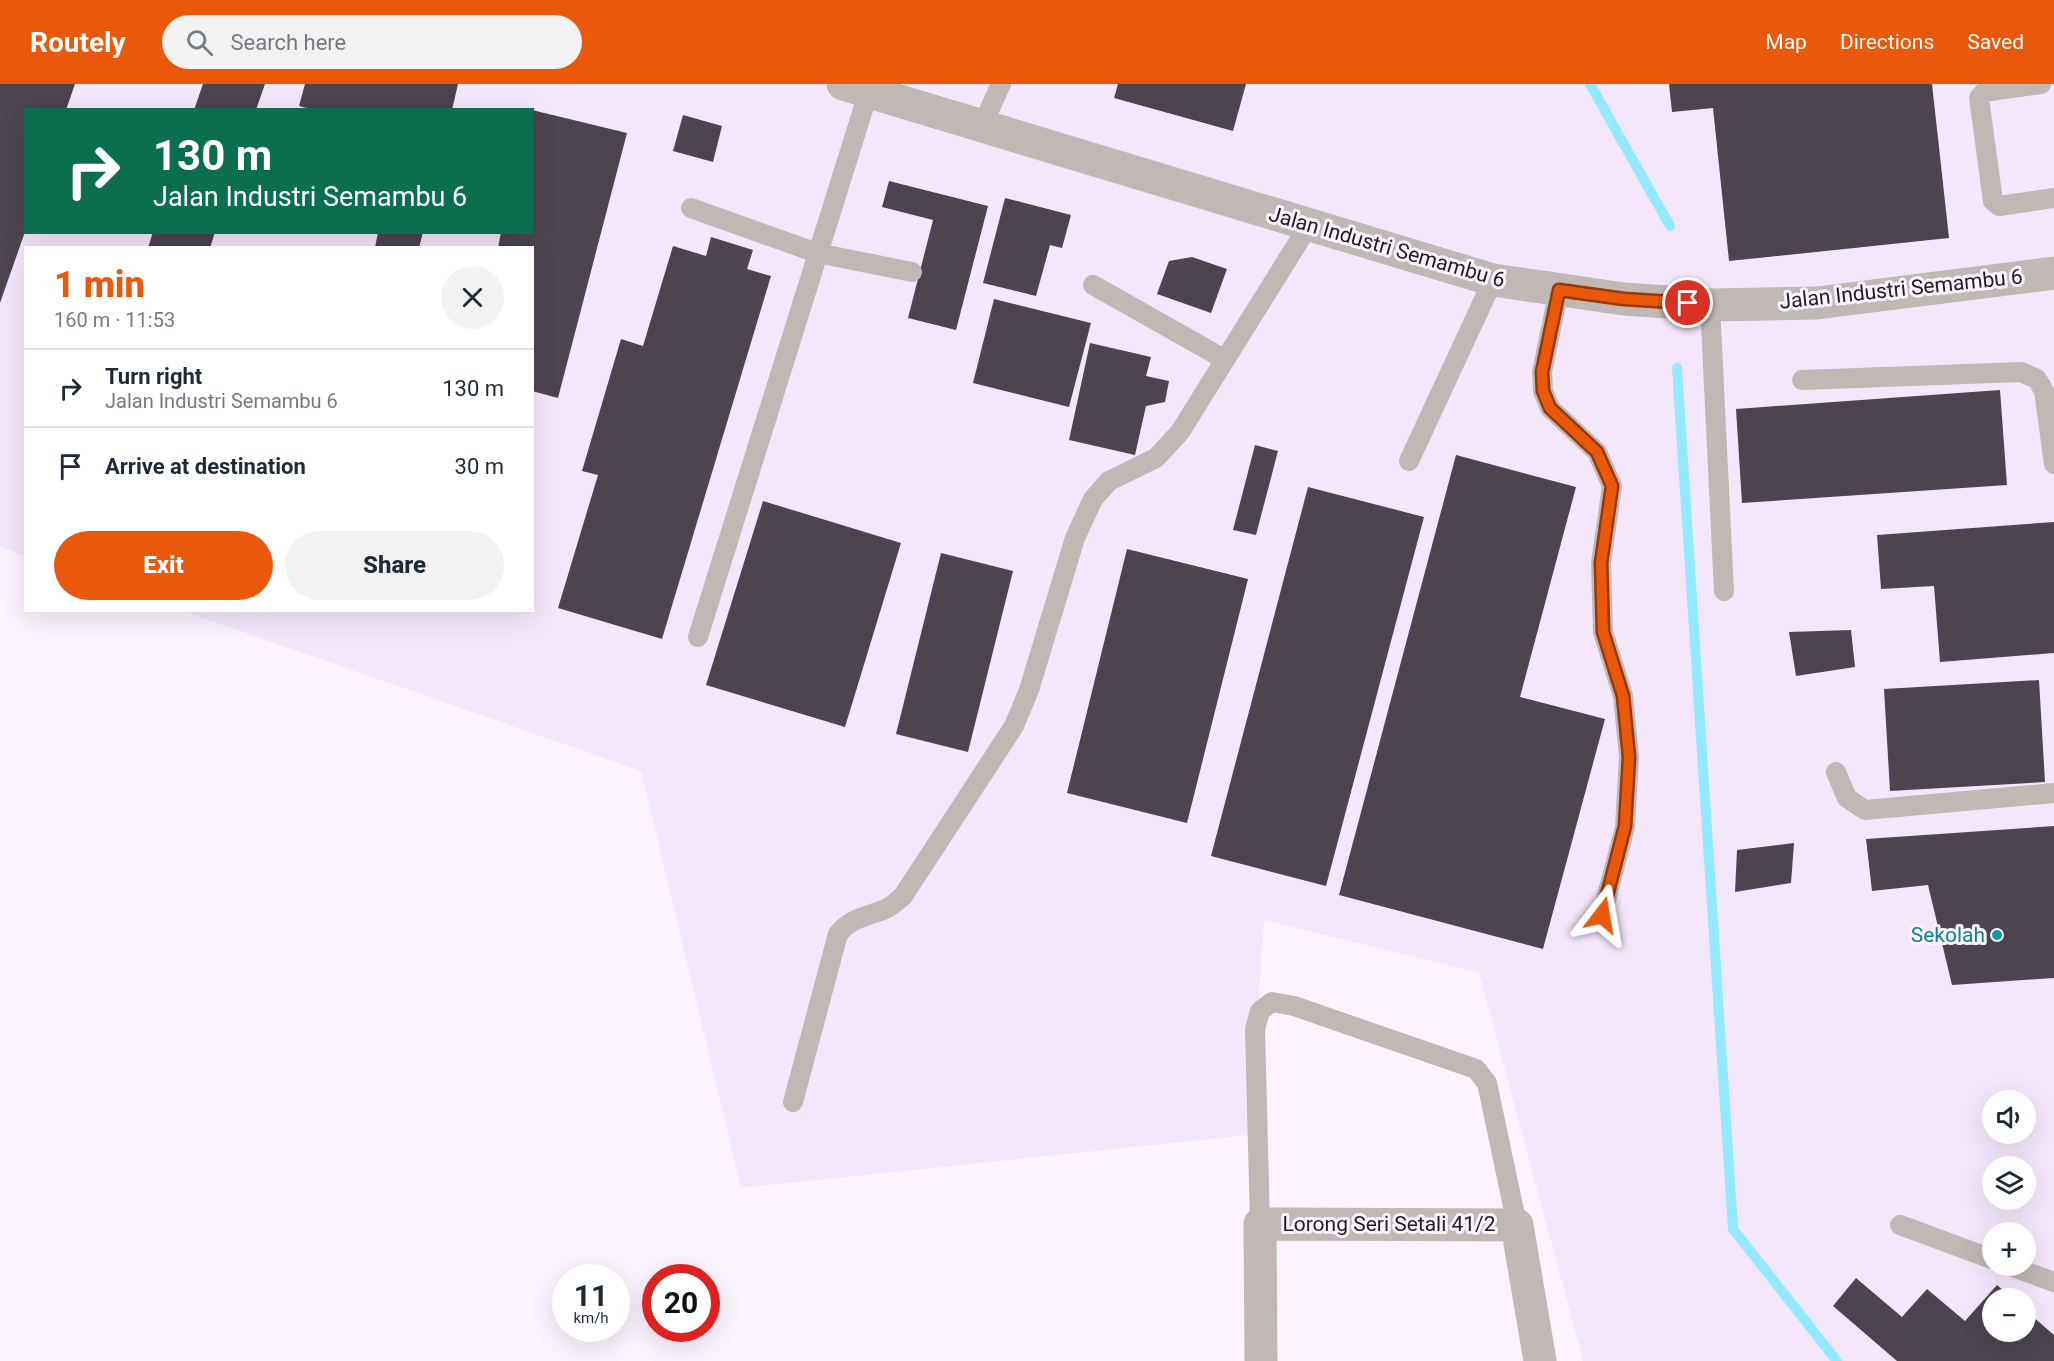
<!DOCTYPE html>
<meta charset="utf-8">
<style>
:root{--surface:#fff;--page:#f2f2f3;--text:#1f2937;--muted:#747a83;--line:#e0e1e3;--accent:#ea580c}
body{margin:0;font-family:Roboto,sans-serif;background:var(--page);color:var(--text);height:100vh;display:flex;flex-direction:column;font-size:22px;white-space:nowrap}
*{box-sizing:border-box;margin:0}
p{font-size:20px;color:var(--muted)}
.icon{flex:none;width:33px;height:33px;fill:none;stroke:currentColor;stroke-width:2;stroke-linecap:round;stroke-linejoin:round}
.map{position:relative;flex:1;overflow:hidden}
.side{position:absolute;left:24px;top:162px;width:510px;height:366px;display:flex;flex-direction:column;background:var(--surface);border-radius:0px;box-shadow:0 6px 24px #0002}
.side>*{flex:none}
.banner{position:absolute;left:24px;top:24px;width:510px;height:126px;border-radius:0px;box-shadow:0 6px 24px #0002;background:#0b6e4f;color:#fff;overflow:hidden}
.controls{position:absolute;left:1982px;top:1006px;display:grid;gap:12px}
.controls a{display:grid;place-items:center;width:54px;height:54px;border-radius:50%;background:var(--surface);box-shadow:0 6px 24px #0002;font-size:30px}
.speed{position:absolute;left:552px;top:1180px;display:flex;gap:12px;font-size:30px;font-weight:700;text-align:center}
.speed>*{display:grid;place-content:center;width:78px;height:78px;border-radius:50%;background:var(--surface);box-shadow:0 6px 24px #0002;line-height:1}
.speed small{font-size:15px;font-weight:400}
.speed .limit{border:9px solid #d22;background:#fff;color:#111}
.pin{position:absolute;display:grid;place-items:center;width:51px;height:51px;color:#fff;margin:-26px;border:3px solid #fff;border-radius:50%;box-shadow:0 2px 6px #0007}
.me{position:absolute;width:66px;margin:-33px;rotate:14deg;stroke-linejoin:round;filter:drop-shadow(0 0 4px #0008)}
.turn{display:flex;align-items:center;gap:21px;height:126px;padding:0 30px;font-size:27px}
.turn .icon{width:78px;height:78px;stroke-width:2.5}
.turn b{display:block;font-size:42px;line-height:51px}
.round{display:grid;place-items:center;flex:none;width:63px;height:63px;border-radius:32px;background:var(--page)}
.head{display:flex;align-items:center;justify-content:space-between;height:102px;padding:0 30px}
h1{font-size:36px;font-weight:800;line-height:45px;color:var(--accent)}
.primary-button{display:flex;gap:12px;margin-top:auto;padding:12px 30px}
.primary-button a{flex:1;height:69px;border-radius:36px;background:var(--accent);color:#fff;font-size:24px;font-weight:800;line-height:69px;text-align:center}
.primary-button a+a{background:var(--page);color:var(--text)}
ul{padding:0;list-style:none}
li{display:flex;align-items:center;gap:18px;height:78px;padding:0 30px;border-top:2px solid var(--line)}
li div{flex:1}
li b{display:block;font-size:22px}
li em{font-style:normal}
header{display:flex;align-items:center;gap:36px;box-sizing:border-box;height:84px;padding:0 30px;background:var(--accent);color:#fff}
header strong{font-size:28px}
nav{display:flex;gap:33px;margin-inline-start:auto;font-size:21px}
.search{width:420px;height:54px;background:var(--page);display:flex;align-items:center;gap:15px;box-sizing:border-box;padding:0 21px;border-radius:33px;color:var(--muted);font-size:22px}
.map>svg:first-child{display:block}
</style>
<header>
<strong>Routely</strong>
<div class="search"><svg class="icon" aria-label="search" viewBox="0 0 24 24"><circle cx="10" cy="10" r="6"/><path d="M15 15l6 6"/></svg>Search here</div>
<nav><a>Map</a><a>Directions</a><a>Saved</a></nav>
</header>
<div class="map">
<svg width="2054" height="1277" viewBox="0 0 2054 1277">
<rect width="100%" height="100%" fill="#fbf4fe"/>
<!-- built -->
<path fill="#f5e7fb" fill-rule="evenodd" d="M0,0H2054V1277H1583L1479,889L1264,836L1250,1051L741,1104L641,687L182,527L532,526V164H26L25,472L0,463ZM26,26H532V148H26ZM1992,1017H2025V1050H1992ZM1992,1083H2025V1116H1992ZM1992,1149H2025V1182H1992ZM1992,1215H2025V1248H1992Z"/>
<g fill="none" stroke-linecap="round" stroke-linejoin="round">
<!-- stream -->
<path stroke="#93eafe" stroke-width="10" d="M1590,0L1670,142
M1677,284L1733,1145L1837,1277"/>
</g>
<!-- building -->
<path fill="#4c444f" d="M0,0H75L66,26H26V145L0,219Z
M203,0H265L256,26H194Z
M305,0H458L452,26H314L299,22Z
M1118,0H1246L1233,47L1114,14Z
M1669,0H1932L1949,154L1729,177L1713,24L1672,28Z
M532,26L627,49L558,314L532,307V164H498L501,148H532Z
M683,31L722,42L713,78L673,67Z
M889,97L988,122L956,246L908,234L933,136L882,123Z
M1005,114L1071,131L1062,164L1050,161L1036,212L983,199Z
M153,148H215L210,164H148Z
M378,148H423L419,164H375Z
M711,153L753,166L747,185L771,192L662,555L558,524L598,391L582,387L621,255L643,262L673,162L706,172Z
M1192,173L1227,185L1211,229L1157,210L1169,177Z
M994,215L1091,239L1069,323L973,299Z
M1090,259L1151,273L1146,292L1169,297L1165,318L1146,322L1135,371L1069,356Z
M2000,306L2007,401L1742,419L1736,325Z
M1255,361L1278,367L1256,451L1233,446Z
M1456,371L1576,403L1520,613L1605,635L1543,865L1339,811Z
M1308,403L1424,433L1326,802L1211,772Z
M763,417L901,459L845,643L706,601Z
M2054,438V569L1940,578L1934,502L1881,505L1877,451Z
M1127,465L1248,495L1187,739L1067,709Z
M941,469L1013,487L968,668L896,650Z
M1851,546L1855,583L1796,592L1789,548Z
M2039,596L2045,698L1890,707L1884,605Z
M2054,742V894L1952,901L1928,801L1872,807L1866,755Z
M1794,759L1791,799L1735,808L1737,766Z
M1856,1194L1902,1233L1927,1205L1965,1237L1997,1201L2013,1215H1992V1248H2025V1226L2054,1251V1277H1897L1833,1222Z"/>
<g fill="none" stroke-linecap="round" stroke-linejoin="round">
<!-- lane -->
<path stroke="#bfb8b5" stroke-width="20" d="M2041,0L1984,8L1979,14L1993,117L1999,122L2054,114
M982,42L1001,0
M691,124L817,169L912,188
M1093,201L1224,275
M1559,206L1542,288L1543,307L1550,324L1597,368L1612,402L1601,479L1603,548L1623,612L1629,673L1625,743L1602,831
M1710,221L1724,507
M1802,296L2021,288L2037,295L2044,307L2054,380
M1409,377L1493,196
M698,553L871,0
M1836,688L1847,714L1865,726L2054,709
M793,1018L838,850C851,834 865,833 883,826C890,824 897,817 903,812L1014,642L1029,606L1075,454L1093,415L1109,397L1156,374L1180,348L1309,141
M1260,1140L1255,945L1260,927L1272,918L1294,922L1476,985L1487,999L1517,1141
M1900,1141L1992,1175
M2010,1182L2054,1198"/>
<!-- street -->
<path stroke="#bfb8b5" stroke-width="33" d="M843,0L1493,196L1624,215L1710,221L1817,219L2054,189
M1261,1277L1260,1140L1517,1141L1540,1277"/>
</g>
<g fill="none" stroke-linecap="round" stroke-linejoin="round">
<!-- route casing -->
<g stroke="#983908" stroke-width="15">
<path id="route" d="M1602,831L1625,742L1629,673L1623,612L1603,548L1601,479L1612,402L1597,368L1550,324L1543,307L1542,288L1559,206L1624,215L1688,219"/>
</g>
<!-- route -->
<use href="#route" stroke="#ea580c" stroke-width="10"/>
</g>
<!-- markers -->
<circle fill="#0f9aa8" stroke="#fbf4fe" stroke-width="2" cx="1997" cy="851" r="6"/>
<g text-anchor="middle" stroke-width="6" stroke-linejoin="round" paint-order="stroke">
<!-- street labels -->
<g font-size="21" fill="#201d22" stroke="#fbf4fe">
<text transform="translate(1387 163) rotate(16)" y="7">Jalan Industri Semambu 6</text>
<text transform="translate(1901 205) rotate(-6)" y="7">Jalan Industri Semambu 6</text>
<text x="1389" y="1147">Lorong Seri Setali 41/2</text>
</g>
<!-- culture labels -->
<g font-size="21" fill="#0d838f" stroke="#fbf4fe" text-anchor="end">
<text x="1985" y="858">Sekolah</text>
</g>
</g>
</svg>
<div class="controls">
<a><svg class="icon" aria-label="sound" viewBox="0 0 24 24"><path d="M4 9h4l5-4v14l-5-4H4zM17 9q2 3 0 6"/></svg></a>
<a><svg class="icon" aria-label="layers" viewBox="0 0 24 24"><path d="M12 4l9 5-9 5-9-5zM3 14l9 5 9-5"/></svg></a>
<a>+</a>
<a>−</a>
</div>
<div class="speed"><div>11<small>km/h</small></div><div class="limit">20</div></div>
<div class="pin" style="left:1688px;top:219px;background:#d93025"><svg class="icon" aria-label="arrive" viewBox="0 0 24 24"><path d="M6 21V4h12l-3 4 3 4H6"/></svg></div>
<svg class="me" style="left:1602px;top:831px" viewBox="-20 -20 40 40"><path d="M0-17L14 15 0 8-14 15z" fill="#ea580c" stroke="#fff" stroke-width="4"/></svg>
<div class="banner">
<div class="turn"><svg class="icon" aria-label="right" viewBox="0 0 24 24"><path d="M7 20v-9h11M14 6l5 5-5 5"/></svg><div><b>130 m</b>Jalan Industri Semambu 6</div></div>
</div>
<section class="side">
<div class="head"><div><h1>1 min</h1><p>160 m · 11:53</p></div><a class="round"><svg class="icon" aria-label="close" viewBox="0 0 24 24"><path d="M6 6l12 12M18 6L6 18"/></svg></a></div>
<ul>
<li><svg class="icon" aria-label="right" viewBox="0 0 24 24"><path d="M7 20v-9h11M14 6l5 5-5 5"/></svg><div><b>Turn right</b><p>Jalan Industri Semambu 6</p></div><em>130 m</em></li>
<li><svg class="icon" aria-label="arrive" viewBox="0 0 24 24"><path d="M6 21V4h12l-3 4 3 4H6"/></svg><div><b>Arrive at destination</b></div><em>30 m</em></li>
</ul>
<div class="primary-button"><a>Exit</a><a>Share</a></div>
</section>
</div>
